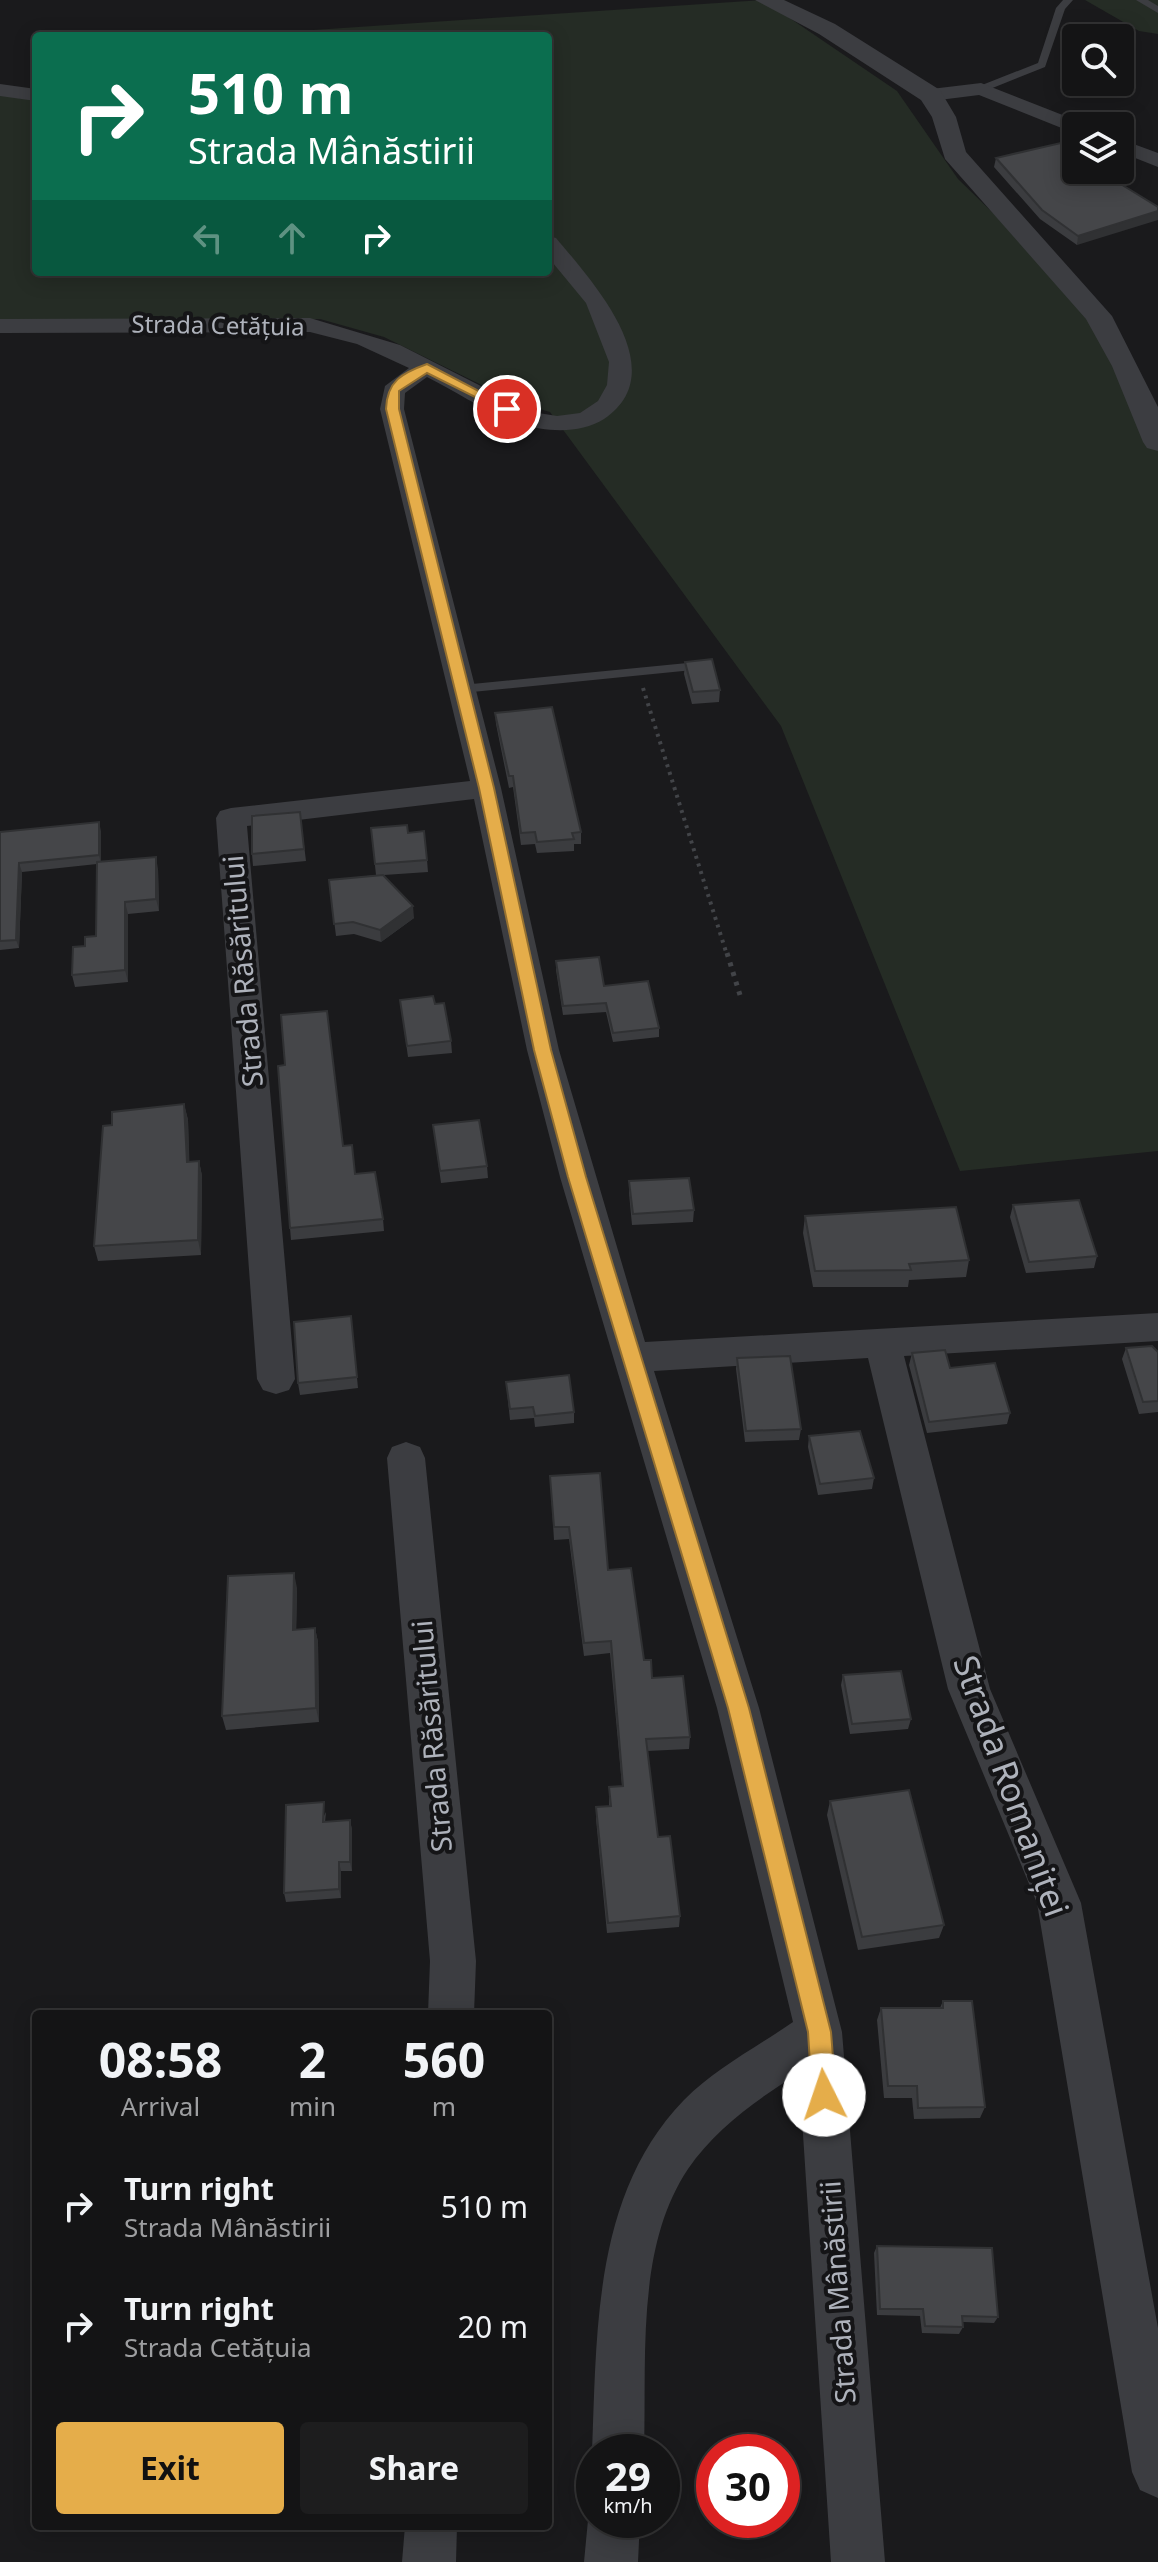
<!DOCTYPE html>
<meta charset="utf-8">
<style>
:root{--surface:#141415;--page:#1d1d1e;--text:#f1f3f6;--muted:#9d9ea0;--line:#333334;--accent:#e5ad4a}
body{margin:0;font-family:"Noto Sans",sans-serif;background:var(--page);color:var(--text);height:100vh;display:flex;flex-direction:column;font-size:30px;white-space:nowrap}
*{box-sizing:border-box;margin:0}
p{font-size:26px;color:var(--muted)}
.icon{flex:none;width:44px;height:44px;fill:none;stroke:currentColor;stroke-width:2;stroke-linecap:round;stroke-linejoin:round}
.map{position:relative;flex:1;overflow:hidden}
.side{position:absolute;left:32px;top:2010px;width:520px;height:520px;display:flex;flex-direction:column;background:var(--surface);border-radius:8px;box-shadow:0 4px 20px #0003,0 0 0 2px var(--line)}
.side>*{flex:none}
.hud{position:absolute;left:32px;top:32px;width:520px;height:244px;border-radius:8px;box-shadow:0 4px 20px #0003,0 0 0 2px var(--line);background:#0b6e4f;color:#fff;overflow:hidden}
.controls{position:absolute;left:1062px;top:24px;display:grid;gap:16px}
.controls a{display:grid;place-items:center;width:72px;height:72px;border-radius:8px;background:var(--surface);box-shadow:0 4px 20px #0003,0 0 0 2px var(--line);font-size:40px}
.speed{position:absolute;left:576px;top:2434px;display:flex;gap:16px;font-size:40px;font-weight:700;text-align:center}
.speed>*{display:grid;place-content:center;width:104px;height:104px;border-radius:50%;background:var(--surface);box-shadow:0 4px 20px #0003,0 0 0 2px var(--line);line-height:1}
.speed small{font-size:20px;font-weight:400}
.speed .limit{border:12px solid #d22;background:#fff;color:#111}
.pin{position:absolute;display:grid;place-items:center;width:68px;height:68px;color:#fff;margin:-34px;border:4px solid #fff;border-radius:50%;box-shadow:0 2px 8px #0007}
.me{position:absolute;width:88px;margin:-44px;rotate:356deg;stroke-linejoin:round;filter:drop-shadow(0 0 6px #0008)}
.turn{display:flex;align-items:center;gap:28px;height:168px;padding:0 24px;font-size:36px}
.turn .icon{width:104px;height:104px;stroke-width:2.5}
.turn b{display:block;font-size:56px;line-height:68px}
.lanes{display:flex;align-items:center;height:76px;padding:0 24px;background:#0003;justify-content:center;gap:40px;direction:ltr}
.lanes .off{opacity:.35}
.eta{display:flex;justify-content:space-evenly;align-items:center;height:136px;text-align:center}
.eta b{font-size:48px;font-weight:700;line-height:56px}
.primary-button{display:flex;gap:16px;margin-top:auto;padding:16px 24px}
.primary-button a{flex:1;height:92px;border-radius:8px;background:var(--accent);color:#111;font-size:32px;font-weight:700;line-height:92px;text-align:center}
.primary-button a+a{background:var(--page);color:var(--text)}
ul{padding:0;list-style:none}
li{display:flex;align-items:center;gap:24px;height:120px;padding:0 24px}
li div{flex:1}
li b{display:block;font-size:30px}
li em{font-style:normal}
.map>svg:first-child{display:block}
</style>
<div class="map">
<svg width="1158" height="2562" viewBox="0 0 1158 2562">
<rect width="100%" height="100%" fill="#1a1a1c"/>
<!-- green -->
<path fill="#252c25" d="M763,0L897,91L958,179L1100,317L1158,440V1151L960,1171L781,726L550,412L516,402L384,337L320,319L0,320V87L36,89V272H548V36H223Z
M1085,0H1158V34L1139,31Z"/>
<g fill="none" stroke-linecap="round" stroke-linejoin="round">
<!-- path-far1 -->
<path stroke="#424448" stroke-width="4" stroke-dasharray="3 5" stroke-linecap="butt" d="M643,688L727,955"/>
<!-- path -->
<path stroke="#424448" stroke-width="5" stroke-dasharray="4 6" stroke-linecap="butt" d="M727,953L740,995"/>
<!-- service -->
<path fill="#3c3d41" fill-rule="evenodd" d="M1063,0H1073L1065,9L1045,67L985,91H977V87L1038,63L1056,8Z
M1136,0H1148L1158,6V13Z
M708,661L713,662V668L462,693L455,689L462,685Z"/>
<!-- minor -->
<path fill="#3c3d41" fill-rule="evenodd" d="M981,83L1083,123L1086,126H1076V133L1069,131L979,95L931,101L921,95L931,89Z
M0,84L36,89V101L0,96Z
M1120,139L1158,153V167L1120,152Z
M548,236L556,238C592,281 675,371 604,419C581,434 546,432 521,424C489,414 457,392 427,377L405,393L404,409L501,788L559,1050L645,1342L1158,1313V1341L904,1356L990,1689L1081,1903L1158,2328V2498L1140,2490L1132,2472L1037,1903L948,1689L868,1358L654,1371L759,1708L842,2032L885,2562H831L799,2073C758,2099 716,2128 688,2169C635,2248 647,2362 644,2452H594V2457L592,2452C597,2331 593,2194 684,2100C716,2068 757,2047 793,2022L717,1708L560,1177L527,1050L474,799L247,826L295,1379L289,1390L276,1394L263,1390L257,1379L216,818L220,811L231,808L470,781L380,409L385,386L409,368L357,344L310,332L0,333V319L310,318L400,345L532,412L557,416L580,413L598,401L607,385L609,362L586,303L548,257Z
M406,1442L420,1447L425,1458L476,1961L474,2014H428L430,1961L387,1458L392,1447Z
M594,2505V2520H640L638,2562H584L588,2520Z
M405,2526H457L456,2562H402Z"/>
<!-- tertiary -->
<path fill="#3c3d41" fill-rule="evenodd" d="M755,0H784L835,24L940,90L956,117L966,152L1112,316L1158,407V451L1147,448L1143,442L1112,366L1086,319L945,159L932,117L921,100L819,34Z"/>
</g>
<!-- wall -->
<path fill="#3b3c3f" d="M996,158L1102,170L1077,245L1040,219L994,167Z
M685,662L720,690L719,702L692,704L684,674Z
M495,713L581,832V844H574V851L537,853L535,844L521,845L513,787L509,788L496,724Z
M300,812L306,861L253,866L252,854Z
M371,828L408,833L427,860L428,872L384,875L414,918L381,942L354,934L336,936L329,880L376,875Z
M101,831V862L158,869L159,911L128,914V982L75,987L72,975L85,946L96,936L97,864L22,872L19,948L0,950V832Z
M556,961L604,986L659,1028V1037L613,1042L606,1012L563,1015L556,970Z
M400,1000L435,1004L451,1041L452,1053L408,1057Z
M184,1104L188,1120L189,1162L199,1161L202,1176L201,1255L98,1261L94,1246L112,1125Z
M433,1125L487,1166L488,1178L441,1183Z
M344,1146L355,1174L383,1219L384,1231L291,1240L290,1228Z
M629,1181L694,1210L693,1222L632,1225L629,1193Z
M1013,1205L1097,1256L1094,1268L1026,1273L1010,1217Z
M805,1216L969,1260L966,1277L909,1280L908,1287H813L803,1233Z
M351,1316L358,1388L300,1395L298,1383Z
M1126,1348L1158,1352V1412L1139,1414L1122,1359Z
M912,1353L950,1368L1010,1413L1007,1424L927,1433L909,1365Z
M737,1358L801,1429L799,1440L745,1442L736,1369Z
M506,1382L574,1412V1423L535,1427L534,1418L510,1420Z
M809,1436L874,1478L872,1489L818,1495L808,1447Z
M550,1476L608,1570L652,1678L690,1737L689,1749L647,1751L658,1837L680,1916L679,1927L607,1933L596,1819V1807H609V1787L622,1786L610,1653L584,1656L569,1539L554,1540Z
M297,1588L296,1630L315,1628L318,1642L319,1722L226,1730L222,1716Z
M843,1675L911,1719L908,1729L850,1734L841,1685Z
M830,1801L944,1925L939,1938L858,1950L827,1815Z
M326,1812L325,1822L350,1820L352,1830V1871H341V1898L286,1902L284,1893Z
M943,2001L985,2107L980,2118L914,2119L912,2098H884L877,2020L881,2008H940Z
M877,2246L998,2317L994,2323L963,2322V2327L959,2334L922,2333L920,2316L877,2315L874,2253Z"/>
<!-- shaded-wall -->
<path fill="#303133" d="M1158,211V220L1077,245L1078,236Z
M99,822L101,831V864L99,855Z
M156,857L158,869L159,911L156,899Z
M19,863L22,872L19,948L16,940Z
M125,902L128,914V982L125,970Z
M413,906L414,918L381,942L380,930Z
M184,1104L188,1120L190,1177L187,1162Z
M199,1161L202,1176L201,1255L198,1240Z
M294,1573L297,1588L296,1644L293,1630Z
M315,1628L318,1642L319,1722L316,1708Z
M350,1820L352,1830V1871L350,1862Z
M339,1862L341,1871V1898L339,1889Z"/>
<!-- building -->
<path fill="#454649" stroke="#303133" stroke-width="2" d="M1065,142L1076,150V170H1102L1119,183L1158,207V211L1078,236L1042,210L996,158Z
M712,659L720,690L693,692L685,662Z
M552,707L581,832L572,833L574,839L537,842L535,832L521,833L513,776H509L495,713Z
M300,812L304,849L252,854V816Z
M99,822V855L19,863L16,940L0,941V832Z
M407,825L408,833L424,831L427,860L375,864L371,828Z
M156,857V899L125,902V970L72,975L73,947L85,946V937L96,936L97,862Z
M383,875L413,906L380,930L353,922L334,924L329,880Z
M599,957L604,986L648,981L659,1028L613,1033L606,1003L563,1006L556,961Z
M433,996L435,1004L444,1003L451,1041L407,1046L400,1000Z
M327,1011L343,1146L352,1145L355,1174L375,1172L383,1219L290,1228L278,1066L285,1065L281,1015Z
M184,1104L187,1162L199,1161L198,1240L94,1246L103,1126L112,1125V1112Z
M479,1120L487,1166L440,1171L433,1125Z
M689,1178L694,1210L633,1214L629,1181Z
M1079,1200L1097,1256L1029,1262L1013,1205Z
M956,1207L969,1260L909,1264L911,1270L815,1271L805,1216Z
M351,1316L357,1377L298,1383L294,1322Z
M1152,1346L1158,1352V1401L1143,1402L1126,1348Z
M945,1350L950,1368L995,1363L1010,1413L929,1422L912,1353Z
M790,1356L801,1429L746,1431L737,1358Z
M569,1375L574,1412L535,1416L533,1407L510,1409L506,1382Z
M860,1431L874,1478L820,1484L809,1436Z
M600,1473L608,1570L631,1568L644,1660H651L652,1678L683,1676L690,1737L646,1739L658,1837L670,1836L680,1916L608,1923L596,1807L611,1806L609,1787L623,1786L611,1641L584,1643L569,1527H554L550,1476Z
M294,1573L293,1630L315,1628L316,1708L222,1716L228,1576Z
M901,1671L911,1719L852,1724L843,1675Z
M909,1790L944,1925L862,1937L830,1801Z
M324,1802L323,1822L350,1820V1862H339V1889L284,1893L286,1805Z
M943,2001H972L985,2107L918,2108L917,2086H888L881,2008H943Z
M877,2246L992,2248L998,2317L962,2316L963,2327L925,2326L923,2309H880Z"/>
<!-- route -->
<path fill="#e5ad4a" stroke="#957030" stroke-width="2" d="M427,364L513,409L503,411L427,373L399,391V409L494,788L551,1050L586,1177L749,1708L831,2032L836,2095L832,2104L824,2107L815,2104L812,2095L808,2032L728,1708L568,1177L534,1050L479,788L386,409C387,381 402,373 427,364Z"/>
<g text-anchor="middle" stroke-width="8" stroke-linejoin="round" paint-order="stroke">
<!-- far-street labels -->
<g font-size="24" fill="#aeb2bb" stroke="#151517">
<text transform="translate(218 326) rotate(1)" y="8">Strada Cetățuia</text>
</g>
<!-- street labels -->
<g font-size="28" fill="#aeb2bb" stroke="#151517">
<text transform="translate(243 971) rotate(-95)" y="10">Strada Răsăritului</text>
<text transform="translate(432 1736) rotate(-95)" y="10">Strada Răsăritului</text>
<text transform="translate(838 2292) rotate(-94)" y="10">Strada Mânăstirii</text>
</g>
<!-- near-street labels -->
<g font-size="34" fill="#aeb2bb" stroke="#151517">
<text transform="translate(1011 1786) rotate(70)" y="12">Strada Romaniței</text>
</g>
</g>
</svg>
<div class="controls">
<a><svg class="icon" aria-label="search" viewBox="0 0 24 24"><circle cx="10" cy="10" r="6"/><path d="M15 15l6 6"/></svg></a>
<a><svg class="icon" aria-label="layers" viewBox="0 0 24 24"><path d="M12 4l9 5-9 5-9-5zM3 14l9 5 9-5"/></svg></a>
</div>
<div class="speed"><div>29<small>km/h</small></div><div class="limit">30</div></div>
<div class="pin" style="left:507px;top:409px;background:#d93025"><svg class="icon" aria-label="arrive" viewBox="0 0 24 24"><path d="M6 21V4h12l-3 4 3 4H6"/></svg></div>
<svg class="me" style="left:824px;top:2095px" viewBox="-20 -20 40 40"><circle r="19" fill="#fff"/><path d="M0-13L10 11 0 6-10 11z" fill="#e5ad4a"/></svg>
<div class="hud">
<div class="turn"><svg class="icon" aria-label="right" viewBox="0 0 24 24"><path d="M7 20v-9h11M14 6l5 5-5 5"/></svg><div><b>510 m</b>Strada Mânăstirii</div></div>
<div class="lanes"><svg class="icon off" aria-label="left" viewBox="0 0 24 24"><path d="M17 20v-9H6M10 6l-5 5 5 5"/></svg><svg class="icon off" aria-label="ahead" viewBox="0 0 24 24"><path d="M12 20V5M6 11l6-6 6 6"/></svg><svg class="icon" aria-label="right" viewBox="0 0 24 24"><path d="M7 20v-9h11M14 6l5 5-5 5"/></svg></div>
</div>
<section class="side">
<div class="eta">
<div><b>08:58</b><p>Arrival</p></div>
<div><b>2</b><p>min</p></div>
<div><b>560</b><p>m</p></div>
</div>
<ul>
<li><svg class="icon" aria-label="right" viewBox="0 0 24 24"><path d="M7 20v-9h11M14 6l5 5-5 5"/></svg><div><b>Turn right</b><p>Strada Mânăstirii</p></div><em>510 m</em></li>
<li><svg class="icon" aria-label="right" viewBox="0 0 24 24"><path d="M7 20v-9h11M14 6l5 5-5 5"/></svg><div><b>Turn right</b><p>Strada Cetățuia</p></div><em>20 m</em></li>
</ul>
<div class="primary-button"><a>Exit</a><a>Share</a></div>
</section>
</div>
